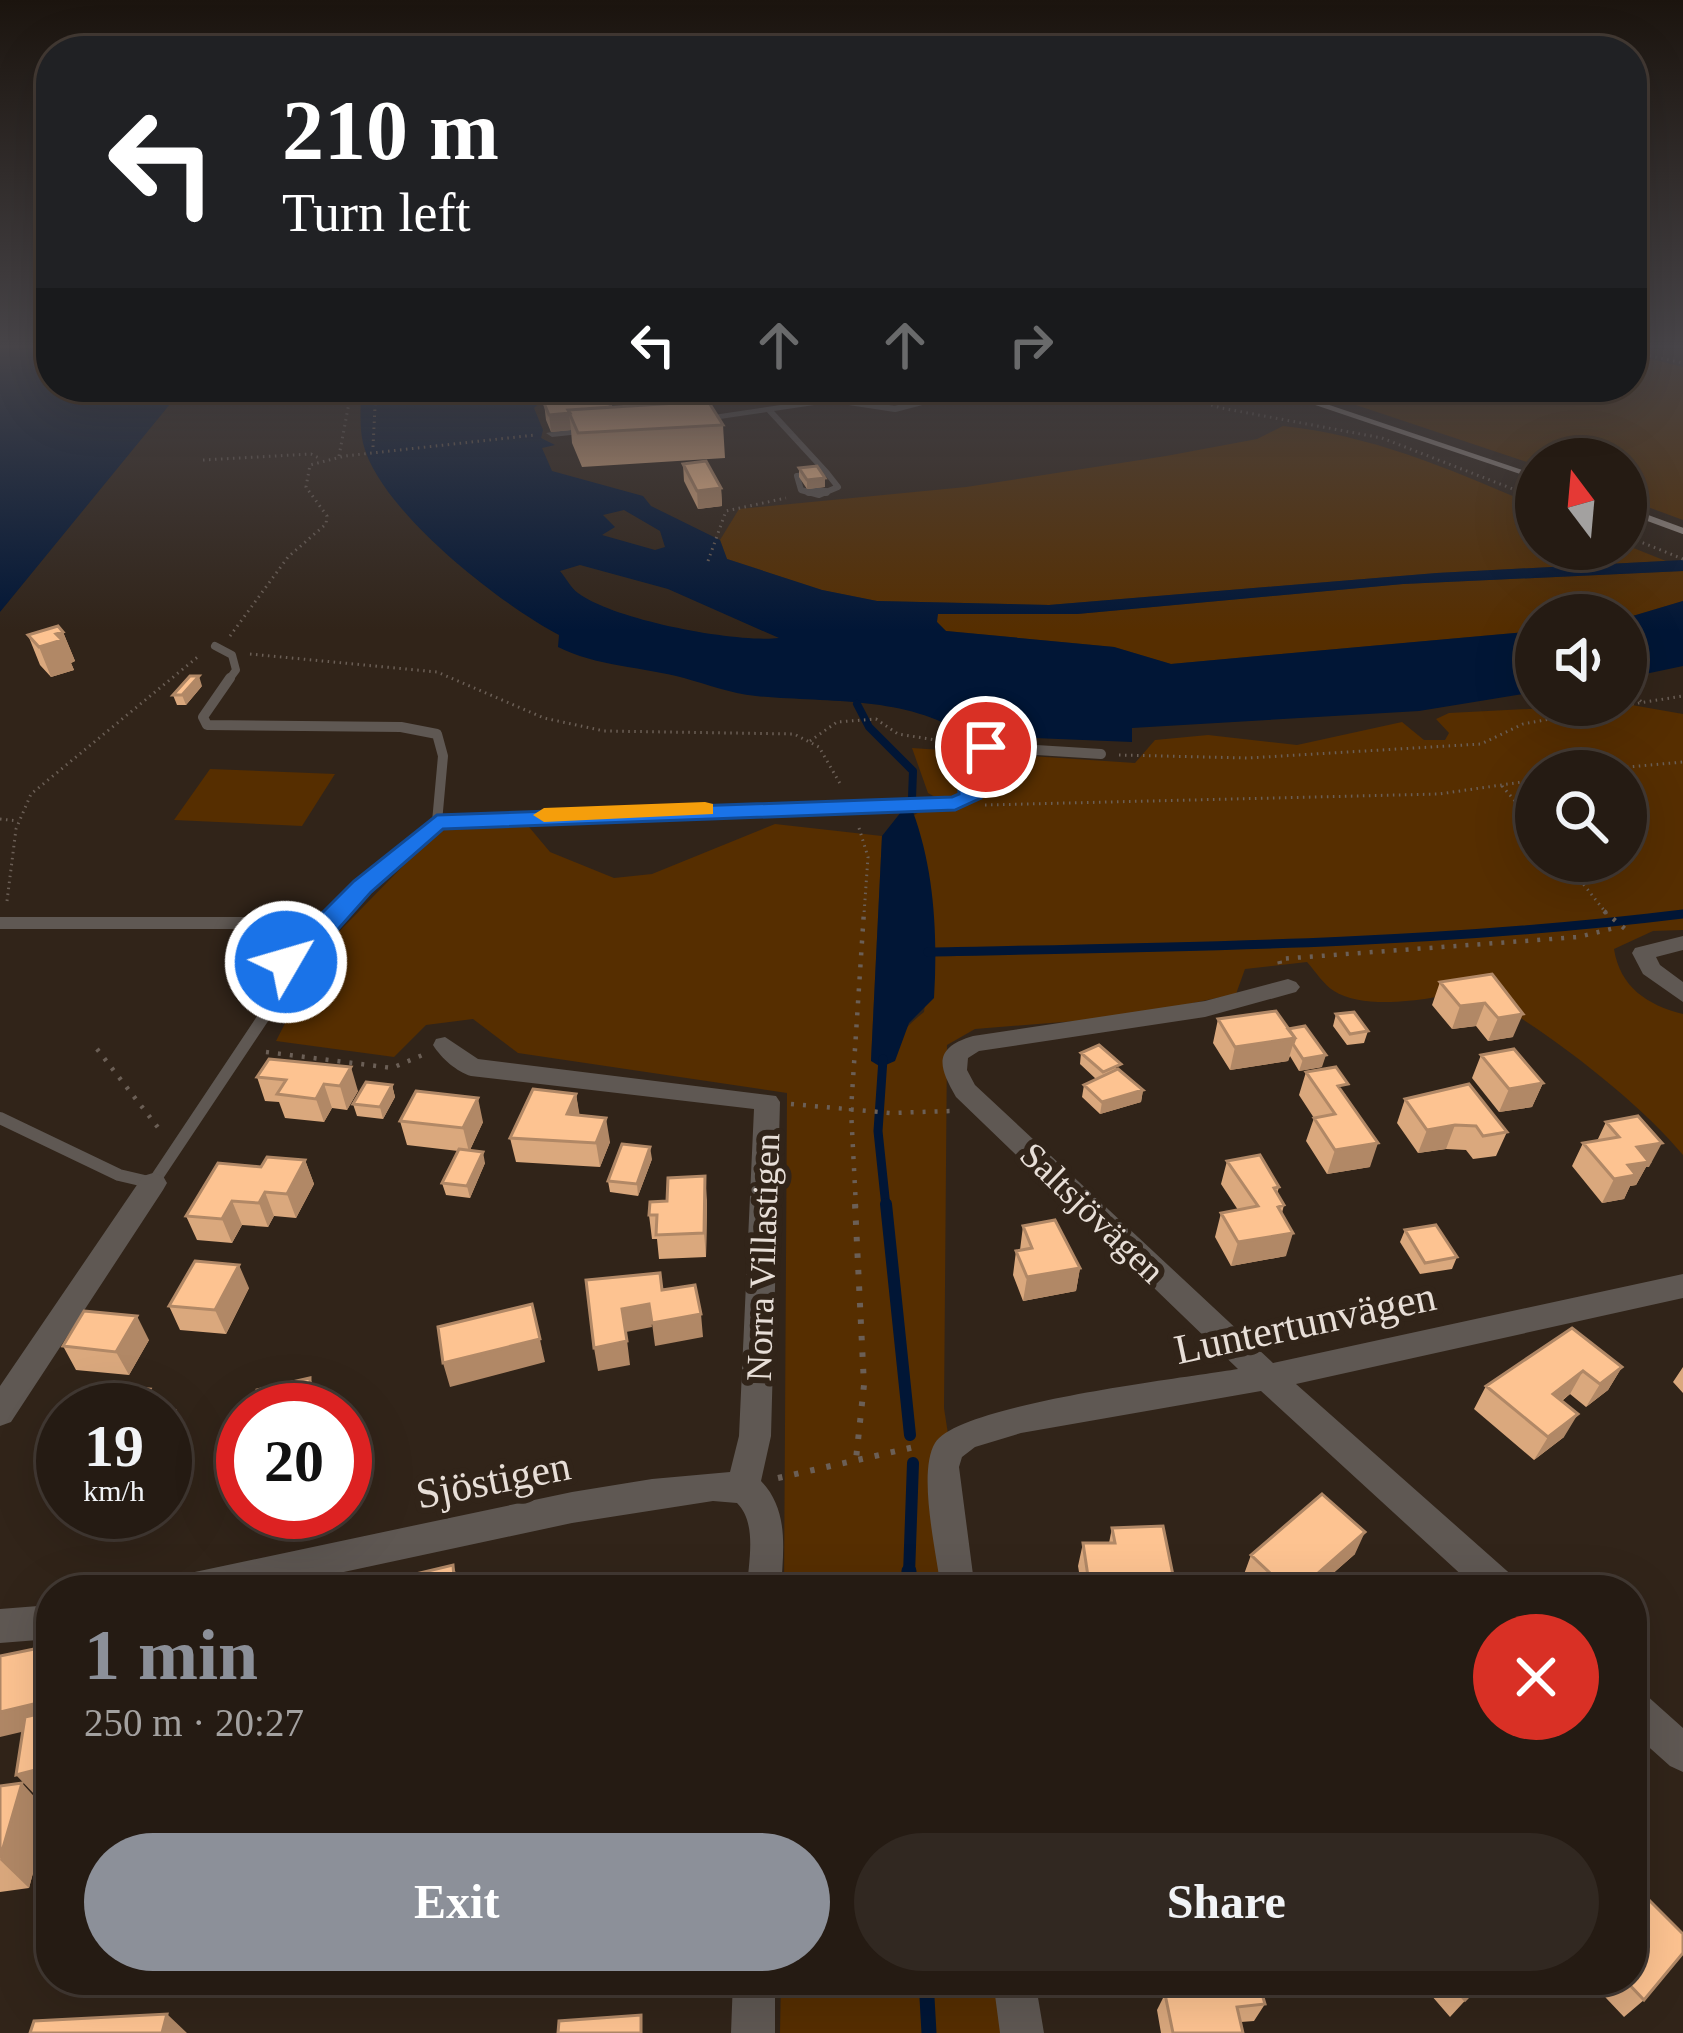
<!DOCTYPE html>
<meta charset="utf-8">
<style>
:root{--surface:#251b13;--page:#312821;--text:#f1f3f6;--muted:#a3a1a0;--line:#423933;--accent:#8c9099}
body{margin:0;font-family:Georgia,serif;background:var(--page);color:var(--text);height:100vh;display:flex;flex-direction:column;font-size:45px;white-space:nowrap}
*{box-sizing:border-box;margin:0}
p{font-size:39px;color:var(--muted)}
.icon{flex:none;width:66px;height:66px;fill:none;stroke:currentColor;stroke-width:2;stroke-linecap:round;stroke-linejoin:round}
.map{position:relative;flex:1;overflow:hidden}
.sheet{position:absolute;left:36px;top:1575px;width:1611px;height:420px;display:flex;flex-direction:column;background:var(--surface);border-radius:48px;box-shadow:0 12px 48px #0002,0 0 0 3px var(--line)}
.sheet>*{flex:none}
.hud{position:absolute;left:36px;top:36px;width:1611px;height:366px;border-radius:48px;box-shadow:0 12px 48px #0002,0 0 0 3px var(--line);background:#202124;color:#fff;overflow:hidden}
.needle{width:78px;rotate:344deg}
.tools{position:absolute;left:1515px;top:438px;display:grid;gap:24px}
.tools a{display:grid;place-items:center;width:132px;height:132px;border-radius:50%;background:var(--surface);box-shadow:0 12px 48px #0002,0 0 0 3px var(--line);font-size:60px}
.speed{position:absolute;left:36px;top:1383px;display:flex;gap:24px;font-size:60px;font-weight:700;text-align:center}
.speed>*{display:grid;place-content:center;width:156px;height:156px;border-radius:50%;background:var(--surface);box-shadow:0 12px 48px #0002,0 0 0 3px var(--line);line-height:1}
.speed small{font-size:30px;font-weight:400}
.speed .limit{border:18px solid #d22;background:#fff;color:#111}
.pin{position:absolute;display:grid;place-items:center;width:102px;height:102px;color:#fff;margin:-51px;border:6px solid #fff;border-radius:50%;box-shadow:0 3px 12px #0007}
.me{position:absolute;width:132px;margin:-66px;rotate:52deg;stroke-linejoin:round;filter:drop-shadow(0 0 9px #0008)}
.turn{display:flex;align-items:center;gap:42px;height:252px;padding:0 48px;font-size:54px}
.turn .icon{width:156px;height:156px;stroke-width:2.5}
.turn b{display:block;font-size:84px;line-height:102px}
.lanes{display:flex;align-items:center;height:114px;padding:0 48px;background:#0003;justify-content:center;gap:60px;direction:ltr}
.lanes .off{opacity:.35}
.round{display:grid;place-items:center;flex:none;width:126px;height:126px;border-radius:63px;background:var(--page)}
.head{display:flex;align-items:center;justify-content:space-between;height:204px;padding:0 48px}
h1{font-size:72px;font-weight:800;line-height:90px;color:var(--accent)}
.button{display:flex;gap:24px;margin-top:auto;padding:24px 48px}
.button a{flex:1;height:138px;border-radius:72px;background:var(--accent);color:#fff;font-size:48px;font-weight:800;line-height:138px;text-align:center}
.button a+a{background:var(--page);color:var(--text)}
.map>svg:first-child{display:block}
</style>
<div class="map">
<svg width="1683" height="2033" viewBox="0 0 1683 2033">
<rect width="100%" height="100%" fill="#312419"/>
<!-- green -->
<path fill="#562e00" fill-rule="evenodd" d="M1632,354L1683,367V520L1626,499V459H1536V465L1302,387H1632Z
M1283,426C1375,436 1452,470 1536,506V549H1626V545L1666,561L1437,573L1049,605L877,601L822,590L727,559L720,540L739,509L966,487L1166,456L1257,439Z
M1683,571V601L1626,618L1536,615V631L1171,664L1114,647L946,631L937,622V614L951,613L1077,614L1403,584Z
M1626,704L1683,714V930L1653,931L1614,949C1620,987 1647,1005 1683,1014V1155C1636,1098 1535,1021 1469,988C1438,1000 1364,1011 1334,991C1324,985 1315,971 1307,962L1245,969L1236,994L1126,1017L975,1029L947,1045L944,1408L972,1590H784L787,1093L518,1053L473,1019L426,1025L394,1057L276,1041L324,947L442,826L524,821L550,852L614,878L652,874L775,824L882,836L871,1060C893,1046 904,1027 924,1012C934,931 938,896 912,817L937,798L928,793L912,748L1135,763L1155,740L1208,735L1297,745L1402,722L1424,740H1445L1449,733L1436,719L1449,713ZM1536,771H1626V861H1536Z
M210,769L335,774L302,826L174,820Z
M781,1980H1034L1042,2033H780Z"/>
<!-- water -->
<path fill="#011636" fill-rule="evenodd" d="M0,346H51V387H184L0,612Z
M361,387H710L541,402L534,408L543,430L541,438L555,445L542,448L552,471L643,496L651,506L720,540L727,559L822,590L877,601L1049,605L1437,573L1683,560V571L1403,584L1077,614H938L937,622L946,631L1114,647L1171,664L1536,631V692L1419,711L1132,728V742L965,735C906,695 824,703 756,696C729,693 709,685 684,678C643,667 595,666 558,647L559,635C500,604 379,510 363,443C359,426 361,405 361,387ZM624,510L660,531L665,547L655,550L602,535L615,527L603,515ZM580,565L668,589L779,638C735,643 614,620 578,593C571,588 566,578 560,571Z
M1683,601V666L1626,678V618Z
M901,812H913C934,869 938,934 934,998L909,1023L895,1061L881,1067L871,1061L882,836Z"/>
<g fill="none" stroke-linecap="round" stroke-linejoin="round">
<!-- stream-far3 -->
<path stroke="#011636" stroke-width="8" d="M857,704L869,727L913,771L912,798"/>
<!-- stream-far2 -->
<path stroke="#011636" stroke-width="9" d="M928,952C1181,947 1432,945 1683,914
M883,1059L878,1131L886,1207"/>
<!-- stream-far1 -->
<path stroke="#011636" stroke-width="12" d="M886,1204L910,1435
M909,1574L913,1463"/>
<!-- stream -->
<path stroke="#011636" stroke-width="15" d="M908,1590L909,1571
M926,1980L929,2033"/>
<!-- path-far2 -->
<path stroke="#6b5f56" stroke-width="3" stroke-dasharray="1.5 4.5" stroke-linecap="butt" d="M1632,352L1683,363
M537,387L544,402
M1154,387L1221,408L1382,438L1536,498
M1188,400L1222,387
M373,447L376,387
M339,456L352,387
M203,460L311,454L321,459
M1626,536L1683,559
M708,561L726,511L786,498
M230,636L288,557L326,524L327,516L306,487L310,465L345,456L535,435
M250,654L437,672L544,718L604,731L794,734L819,747L842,787
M1626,689L1642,702
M1626,705L1683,696
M810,741L837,722L876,719L898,734L961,744
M1119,755L1248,758L1481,744L1523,724L1626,705
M1585,771L1683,762
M1502,786L1536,825
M985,805L1439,794L1536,780
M0,819L18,821
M859,828L868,857L864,914
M1565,861L1607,914
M7,901L16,829L31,794L200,655"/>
<!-- path-far1 -->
<path stroke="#6b5f56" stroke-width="4.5" stroke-dasharray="3 9" stroke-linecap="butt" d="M1604,911L1631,934
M1280,964L1279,959L1578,937L1619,927
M97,1049L163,1134
M266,1052L392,1068L425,1054
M791,1104L890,1113L953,1111
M856,1207L851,1110L864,911"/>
<!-- path -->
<path stroke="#6b5f56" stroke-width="6" stroke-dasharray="4.5 12" stroke-linecap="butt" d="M855,1204L864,1385L856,1459
M778,1478L919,1446"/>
<!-- lane-far3 -->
<path stroke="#5f5853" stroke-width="6" d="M849,402L895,409L979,387
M770,411L827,473
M827,473L838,487L819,495L801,490L797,476Z"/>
<!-- lane-far2 -->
<path stroke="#5f5853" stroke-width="8" d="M809,492H826
M215,646L232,655L236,670L228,681"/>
<!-- lane-far1 -->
<path stroke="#5f5853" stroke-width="10" d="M230,678L203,717L207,725L401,727L437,734L443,756L437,822
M338,914L437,822L955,803L970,798L969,762L986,747L1101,754"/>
<!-- lane -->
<path stroke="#5f5853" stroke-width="12" d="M0,923H268L282,935L286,963L275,1000L153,1183L119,1175L0,1118
M286,963L300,956L340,911"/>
<!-- street -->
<path fill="#5f5853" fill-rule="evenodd" d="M903,387H936L686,424L680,420Z
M604,424L610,428L608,431L552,437L546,433Z
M1683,936V950L1656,957L1660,965L1683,982V1002L1643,974L1632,953L1635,948Z
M1288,979L1296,982L1300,987L1296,992L1205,1017L979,1051L968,1058L967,1070L975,1085L1273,1363L1683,1274V1298L1296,1384L1515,1578L1520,1590H1478L1261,1391L1021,1433L975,1447L962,1457L959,1467L975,1590H941C937,1555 917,1473 935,1443C958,1404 1185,1378 1238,1369L956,1097C938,1066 933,1048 973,1036L1205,1001Z
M445,1037L478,1059L776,1096L780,1102L771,1436L761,1481C790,1511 783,1552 781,1590H747C748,1563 758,1524 737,1503L713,1501L572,1523L260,1590H173L178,1578L190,1573L572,1492L652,1479L730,1472L739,1436L754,1109L471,1076C457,1072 441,1058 433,1045L436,1039Z
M153,1173L163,1176L167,1183L163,1190L11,1422L0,1426V1386L143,1176Z
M51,1605V1639L0,1643V1609Z
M1632,1688L1645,1694L1683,1728V1772L1670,1766L1632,1732Z
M733,1980H775V2033H731Z
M993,1980H1035L1044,2033H1000Z"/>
<!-- rail-far1 -->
<path stroke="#968b83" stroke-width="4.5" d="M1269,387L1536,477"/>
<!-- rail -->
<path stroke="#968b83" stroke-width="6" d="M1626,510L1683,531"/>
</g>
<!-- wall -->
<path fill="#daa87d" d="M544,403L611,407L723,425L725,458L582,467L572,443L571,430L551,432L546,420Z
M683,464L721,488L722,506L698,509L684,481Z
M799,468L825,478V487L807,489L799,477Z
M63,632L75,661L71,663L74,670L51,677L40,665L28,635Z
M202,686L186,705H177L173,695Z
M1492,974L1513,1037L1488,1041L1476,1026L1452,1029L1432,1005L1440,982Z
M1336,1014L1368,1031L1364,1043L1347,1045L1333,1026Z
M1218,1019L1288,1029L1322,1067L1299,1071L1290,1056L1288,1061L1230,1070L1213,1043Z
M1081,1053L1120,1070L1143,1090L1141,1102L1100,1114L1082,1097L1084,1085L1096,1079L1080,1064Z
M1481,1055L1543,1083L1532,1107L1499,1112L1472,1078Z
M269,1059L358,1091L347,1110L332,1108L324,1122L285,1118L279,1102L265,1101L257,1077Z
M1306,1072L1345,1094L1370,1167L1327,1174L1306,1141L1314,1118L1299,1095Z
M392,1085L395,1097L383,1119L357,1116L353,1104Z
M576,1094L579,1115L610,1142L600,1167L516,1162L510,1138Z
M1405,1099L1507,1132L1496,1156L1473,1159L1466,1150L1446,1149L1418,1153L1397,1123Z
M400,1121L483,1122L470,1150L485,1163L470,1198L446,1195L442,1183L458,1151L407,1145Z
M1606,1122L1649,1167H1646L1636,1185L1630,1186L1624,1199L1602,1203L1572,1166L1583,1143L1597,1141Z
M652,1159L638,1196L610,1192L608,1181Z
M305,1160L314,1184L296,1218L274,1216L268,1227L242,1225L232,1243L197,1240L186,1216L261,1167Z
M1227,1161L1279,1187L1277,1194L1284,1205L1282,1213L1286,1256L1231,1266L1215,1237L1221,1213L1238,1210L1221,1184Z
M707,1200L706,1257L659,1259L657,1239H652L649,1215Z
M1023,1226L1080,1268L1076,1291L1023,1301L1013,1275L1016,1251L1020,1250Z
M1405,1230L1457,1257L1452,1269L1420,1274L1400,1242Z
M249,1288L226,1334L180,1330L169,1306Z
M149,1340L129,1375L76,1370L63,1346Z
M1622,1367L1608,1390L1586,1407L1570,1394L1562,1401L1564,1437L1534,1460L1474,1409L1486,1386Z
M1683,1367V1393L1673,1382Z
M1112,1528L1176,1590H1082L1078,1566L1083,1543H1109Z
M1355,1554L1314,1590H1256L1243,1577L1251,1555Z
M0,1786L49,1813L29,1888L0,1892Z
M1163,1980H1258L1265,2004L1254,2021L1241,2022L1243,2033H1161L1157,2010L1165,1994Z
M1418,1980H1484L1450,2017Z
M1589,1980H1632L1644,2000L1624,2017Z"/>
<!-- shaded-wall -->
<path fill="#b18866" d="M832,387V394L800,397V388Z
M569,413L571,430L551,432L549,415Z
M825,478V487L807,489V480Z
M721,488L722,506L698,509L697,491Z
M63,632L75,661L71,663L74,670L51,677L39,647L56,634Z
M199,676L202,686L186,705L182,695Z
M1485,1003L1476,1026L1452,1029L1460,1006Z
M1523,1014L1513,1037L1488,1041L1498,1018Z
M1295,1038L1288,1061L1230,1070L1235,1047Z
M1326,1055L1322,1067L1299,1071L1303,1059Z
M351,1067L358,1091L347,1110L340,1086Z
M1543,1083L1532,1107L1499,1112L1509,1089Z
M324,1084L332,1108L324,1122L316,1099Z
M392,1085L395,1097L383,1119L380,1107Z
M1143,1090L1141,1102L1100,1114L1102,1102Z
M576,1094L580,1117L567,1114Z
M478,1098L483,1122L469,1152L463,1128Z
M606,1118L610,1142L600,1167L596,1143Z
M1455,1125L1446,1149L1418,1153L1427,1130Z
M1378,1143L1370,1167L1327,1174L1335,1150Z
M1662,1143L1649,1167H1646L1636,1185L1630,1186L1624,1199L1602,1203L1614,1179L1637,1147Z
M650,1147L652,1159L638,1196L637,1184Z
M483,1152L485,1163L470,1198L467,1186Z
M305,1160L314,1184L296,1218L287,1194Z
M705,1176L707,1200L706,1257L704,1233Z
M265,1192L274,1216L268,1227L259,1203Z
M232,1201L242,1225L232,1243L222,1219Z
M1293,1233L1286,1256L1231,1266L1238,1242Z
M239,1265L249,1288L226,1334L215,1310Z
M1080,1268L1076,1291L1023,1301L1027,1277Z
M532,1304L545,1362L450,1387L443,1363Z
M649,1304L652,1327L626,1332L630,1365L598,1371L594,1348L622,1309Z
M701,1314L703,1337L655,1346L652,1323Z
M137,1316L149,1340L129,1375L116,1352Z
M1622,1367L1608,1390L1586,1407L1600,1384Z
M1583,1371L1570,1394L1540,1417L1553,1394Z
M310,1378L320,1402V1410H310Z
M150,1389L161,1410H139Z
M175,1411L187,1434V1488L165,1494V1468Z
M1578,1414L1564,1437L1534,1460L1548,1437Z
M1365,1532L1355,1554L1314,1590H1299Z
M453,1565L461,1587V1590H455Z
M49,1646L51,1649V1725L0,1737V1712Z
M51,1766V1791L35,1795L16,1775Z
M22,1783L49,1813L29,1888L0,1860Z
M183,1980H207L188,1985Z
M167,2014L187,2033H162Z"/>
<!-- building -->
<path fill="#fdc391" stroke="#b18866" stroke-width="3" d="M607,398L611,407L568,410L570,413L549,415L544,403Z
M708,401L723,425L578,433L568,410Z
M706,461L721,488L697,491L683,464Z
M817,466L825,478L807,480L799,468Z
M58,626L63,632L56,634L62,640L39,647L28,635Z
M190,676H199L182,695H173Z
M1492,974L1523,1014L1498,1018L1485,1003L1460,1006L1440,982Z
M1276,1011L1295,1038L1235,1047L1218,1019Z
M1354,1012L1368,1031L1350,1034L1336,1014Z
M1305,1026L1326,1055L1303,1059L1293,1044L1295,1038L1288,1029Z
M1099,1045L1121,1064L1103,1072L1081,1053Z
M1514,1049L1543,1083L1509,1089L1481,1055Z
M269,1059L351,1067L340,1086L324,1084L316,1099L277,1094L286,1080L257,1077Z
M1336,1067L1348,1084L1338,1086L1378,1143L1335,1150L1314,1118L1335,1114L1306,1072Z
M1118,1069L1143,1090L1102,1102L1084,1085Z
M366,1082L392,1085L380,1107L353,1104Z
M1469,1084L1507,1132L1483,1136L1476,1126L1455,1125L1427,1130L1405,1099Z
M533,1089L576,1094L567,1114L606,1118L596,1143L510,1138Z
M416,1091L478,1098L463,1128L400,1121Z
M1638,1116L1662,1143L1637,1147L1649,1162L1628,1165L1636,1175L1614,1179L1583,1143L1619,1137L1606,1122Z
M622,1144L650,1147L637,1184L608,1181Z
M459,1149L483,1152L467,1186L442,1183Z
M1260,1155L1279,1187L1274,1188L1284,1205L1278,1207L1293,1233L1238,1242L1221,1213L1258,1206L1227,1161Z
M267,1157L305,1160L287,1194L265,1192L259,1203L232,1201L222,1219L186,1216L218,1163L261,1167Z
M705,1176L704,1233L656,1235L657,1215H649L650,1202L667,1201L668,1178Z
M1055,1220L1080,1268L1027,1277L1016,1251L1032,1248L1023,1226Z
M1436,1225L1457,1257L1425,1263L1405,1230Z
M195,1261L239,1265L215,1310L169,1306Z
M660,1273L662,1290L695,1285L701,1314L652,1323L649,1304L622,1309L627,1341L594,1348L586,1280Z
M532,1304L540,1339L443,1363L438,1327Z
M84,1311L137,1316L116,1352L63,1346Z
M1572,1328L1622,1367L1600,1384L1583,1371L1553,1394L1578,1414L1548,1437L1486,1386Z
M310,1378V1410H257V1390Z
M94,1385L150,1389L139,1410H80Z
M175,1411L174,1465L165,1468V1413Z
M1322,1494L1365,1532L1299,1590H1288L1251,1555Z
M1163,1526L1176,1590H1123L1122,1582L1089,1583L1083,1543H1115L1112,1528Z
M453,1565L455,1590H357V1588Z
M49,1646L38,1703L0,1712V1656Z
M51,1711V1766L16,1775L25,1717Z
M22,1783L0,1858V1786Z
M1632,1883L1683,1934V1953L1644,2000L1625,1980H1632Z
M1174,1980H1258L1265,2004L1237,2007L1243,2033H1173L1165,1994L1177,1993Z
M1447,1980H1484L1465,2000Z
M167,2014L162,2033H30L34,2021Z
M641,2015V2033H558L559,2021Z"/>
<!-- sky -->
<linearGradient id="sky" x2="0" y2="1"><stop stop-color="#1b140e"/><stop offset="0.55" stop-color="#484549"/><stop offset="1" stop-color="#484549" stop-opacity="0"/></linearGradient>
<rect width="1683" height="630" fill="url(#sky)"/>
<!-- route -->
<path fill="#1a73e8" stroke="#114b97" stroke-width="3" d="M979,742L997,747L980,764L981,798L955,810L443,829L371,892L309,962L286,971L273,962L354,881L437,815L952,797L959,794L958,762Z"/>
<!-- slow -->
<path fill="#f59e0b" d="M705,802L713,804V814L544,822L533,815L544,808Z"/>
<g text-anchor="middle" stroke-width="12" stroke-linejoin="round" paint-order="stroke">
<!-- street labels -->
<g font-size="36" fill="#e7ded7" stroke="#312419">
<text transform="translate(1093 1212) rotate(44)" y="13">Saltsjövägen</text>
<text transform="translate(762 1257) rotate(-88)" y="13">Norra Villastigen</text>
</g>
<!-- near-street labels -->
<g font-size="42" fill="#e7ded7" stroke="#312419">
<text transform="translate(1305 1322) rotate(-12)" y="15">Luntertunvägen</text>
<text transform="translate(493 1479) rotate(-11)" y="15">Sjöstigen</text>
</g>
</g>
</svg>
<div class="tools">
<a><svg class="needle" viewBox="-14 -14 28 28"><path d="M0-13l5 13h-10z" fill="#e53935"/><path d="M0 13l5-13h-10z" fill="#a3a1a0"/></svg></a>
<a><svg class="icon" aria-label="sound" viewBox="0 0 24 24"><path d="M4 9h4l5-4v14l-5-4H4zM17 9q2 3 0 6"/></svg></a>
<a><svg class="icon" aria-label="search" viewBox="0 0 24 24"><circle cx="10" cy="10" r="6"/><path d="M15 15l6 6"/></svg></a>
</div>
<div class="speed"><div>19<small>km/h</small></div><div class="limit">20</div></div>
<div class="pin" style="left:986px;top:747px;background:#d93025"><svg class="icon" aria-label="arrive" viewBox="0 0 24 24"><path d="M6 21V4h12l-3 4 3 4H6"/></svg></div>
<svg class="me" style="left:286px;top:962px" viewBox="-20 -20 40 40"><circle r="17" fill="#1a73e8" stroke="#fff" stroke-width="3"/><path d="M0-11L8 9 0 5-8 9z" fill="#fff"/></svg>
<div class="hud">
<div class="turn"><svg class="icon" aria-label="left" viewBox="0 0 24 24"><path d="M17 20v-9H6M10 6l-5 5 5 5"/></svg><div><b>210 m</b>Turn left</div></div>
<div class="lanes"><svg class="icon" aria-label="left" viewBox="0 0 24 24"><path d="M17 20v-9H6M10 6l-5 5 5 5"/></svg><svg class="icon off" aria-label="ahead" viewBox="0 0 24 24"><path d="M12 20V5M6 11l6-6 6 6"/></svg><svg class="icon off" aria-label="ahead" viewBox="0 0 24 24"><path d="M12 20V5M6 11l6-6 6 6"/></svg><svg class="icon off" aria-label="right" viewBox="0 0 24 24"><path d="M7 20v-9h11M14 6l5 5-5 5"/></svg></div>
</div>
<section class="sheet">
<div class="head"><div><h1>1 min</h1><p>250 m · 20:27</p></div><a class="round" style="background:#d93025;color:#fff"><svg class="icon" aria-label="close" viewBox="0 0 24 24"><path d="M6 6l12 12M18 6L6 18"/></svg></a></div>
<div class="button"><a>Exit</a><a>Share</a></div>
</section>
</div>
